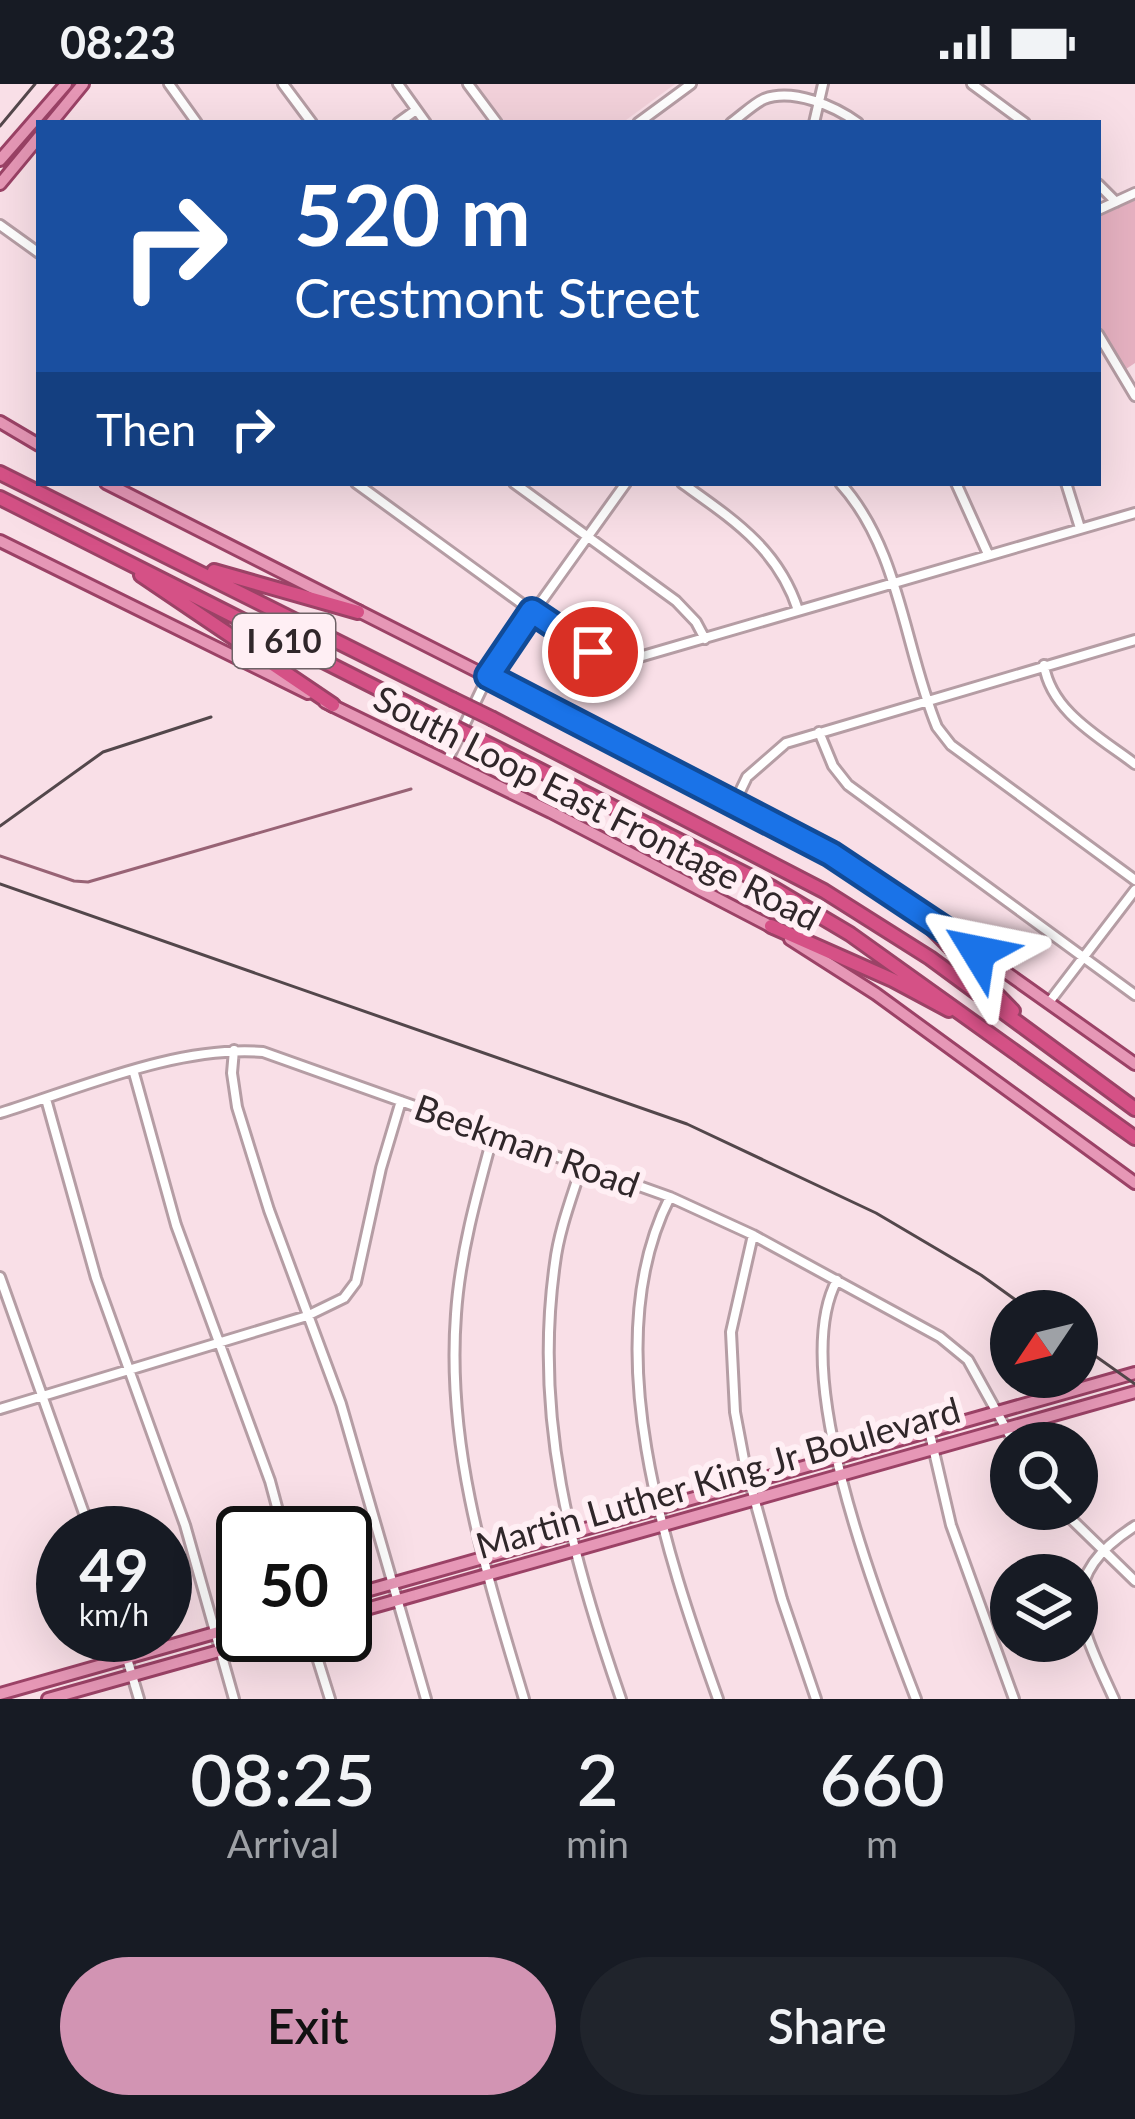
<!DOCTYPE html>
<style>
:root{--surface:#171b24;--page:#20242c;--text:#f1f3f6;--muted:#9ea1a6;--accent:#d294b3}
body{margin:0;font-family:Lato,sans-serif;background:var(--page);color:var(--text);height:100vh;display:flex;flex-direction:column;font-size:45px;white-space:nowrap}
*{box-sizing:border-box;margin:0}
p{font-size:39px;color:var(--muted)}
.icon{flex:none;width:66px;height:66px;fill:none;stroke:currentColor;stroke-width:2;stroke-linecap:round;stroke-linejoin:round}
.map{position:relative;height:1615px;overflow:hidden}
.details{display:flex;flex-direction:column;background:var(--surface);flex:1}
.details>*{flex:none}
.top-card{position:absolute;left:36px;top:36px;width:1065px;height:366px;border-radius:0px;box-shadow:0 12px 48px #0002;background:#1a4fa0;color:#fff;overflow:hidden}
.needle{width:78px;rotate:235deg}
.controls{position:absolute;left:990px;top:1206px;display:grid;gap:24px}
.controls a{display:grid;place-items:center;width:108px;height:108px;border-radius:50%;background:var(--surface);box-shadow:0 12px 48px #0002;font-size:60px}
.speed{position:absolute;left:36px;top:1422px;display:flex;gap:24px;font-size:60px;font-weight:700;text-align:center}
.speed>*{display:grid;place-content:center;width:156px;height:156px;border-radius:50%;background:var(--surface);box-shadow:0 12px 48px #0002;line-height:1}
.speed small{font-size:30px;font-weight:400}
.speed .limit{border:6px solid #111;border-radius:18px;background:#fff;color:#111}
.pin{position:absolute;display:grid;place-items:center;width:102px;height:102px;color:#fff;margin:-51px;border:6px solid #fff;border-radius:50%;box-shadow:0 3px 12px #0007}
.me{position:absolute;width:132px;margin:-66px;rotate:305deg;stroke-linejoin:round;filter:drop-shadow(0 0 9px #0008)}
.turn{display:flex;align-items:center;gap:42px;height:252px;padding:0 60px;font-size:54px}
.turn .icon{width:156px;height:156px;stroke-width:2.5}
.turn b{display:block;font-size:84px;line-height:102px}
.then{display:flex;align-items:center;height:114px;padding:0 60px;background:#0003;gap:24px;font-size:45px}
.eta{display:flex;justify-content:space-evenly;align-items:center;height:204px;text-align:center}
.eta b{font-size:72px;font-weight:600;line-height:84px}
.button{display:flex;gap:24px;margin-top:auto;padding:24px 60px}
.button a{flex:1;height:138px;border-radius:72px;background:var(--accent);color:#111;font-size:48px;font-weight:600;line-height:138px;text-align:center}
.button a+a{background:var(--page);color:var(--text)}
.status{display:flex;justify-content:space-between;align-items:center;height:84px;padding:0 60px;background:var(--surface);direction:ltr}
.status svg{height:33px;fill:currentColor}
.map>svg:first-child{display:block}
</style>
<div class="status"><b>08:23</b><svg viewBox="0 0 49 12"><path d="M0 12V9h3v3zM5 12V6h3v6zM10 12V3h3v9zM15 12V0h3v12zM26 1h20v11H26zM47 4h2v5h-2z"/></svg></div>
<div class="map">
<svg width="1135" height="1615" viewBox="0 0 1135 1615">
<rect width="100%" height="100%" fill="#f9dfe7"/>
<!-- built -->
<path fill="#f2d1da" d="M476,0H675L622,39H506Z"/>
<!-- green -->
<path fill="#e7b2c2" d="M1135,116V279L1126,285L1098,243V133Z"/>
<g fill="none" stroke-linecap="round" stroke-linejoin="round">
<!-- stream -->
<path stroke="#986375" stroke-width="3" d="M0,772L74,797L88,798L411,705"/>
<!-- minor casing -->
<g stroke="#b59da4" stroke-width="14">
<path id="minor" d="M169,0L197,39
M283,0L312,39
M398,0L426,39
M468,0L497,39
M972,0L1025,39
M398,39L416,26
M638,39L691,0
M731,39C741,32 753,20 764,15C793,4 835,22 858,39
M814,39L823,0
M1098,100L1116,118
M1098,126L1135,109
M0,141L39,169
M1098,250L1135,312
M356,399L580,562L607,574L629,576L1135,429
M514,399L676,517L696,538L705,555
M682,399C732,435 778,464 798,526
M840,399C900,465 904,563 937,643L951,661L1135,796
M956,399L988,470
M1066,399L1080,444
M1044,581C1051,628 1101,654 1135,680
M819,648L833,682L848,701L1135,911
M447,677L488,592L626,399
M735,718L747,693L786,659L1135,556
M1050,917L1135,806
M234,966L232,989L237,1023L269,1126L341,1320L426,1615
M134,989L176,1141L270,1397L284,1449
M46,1015L96,1194L185,1441L234,1615
M0,1029C81,1004 178,961 263,968L670,1113L753,1151L940,1253L968,1276L1014,1359
M493,1051C477,1109 460,1170 456,1230C446,1364 486,1488 524,1615
M582,1081C572,1113 559,1146 555,1179C533,1333 571,1471 621,1615
M670,1113C595,1260 666,1470 718,1615
M753,1151L731,1248L735,1328L745,1381L782,1515L816,1615
M0,1193L91,1449
M837,1196C787,1289 880,1521 916,1615
M0,1325L307,1232L344,1214L356,1198L381,1084L401,1017
M929,1346L951,1441L1014,1615
M1061,1425L1135,1497
M120,1551L139,1615
M310,1551L330,1615
M1114,1615C1081,1542 1052,1495 1135,1442"/>
</g>
<!-- major casing -->
<g stroke="#9b4266" stroke-width="16">
<path id="major" d="M51,39L83,0
M0,76L66,0
M0,100L39,53
M0,338L39,361
M106,399L735,718L831,770L910,821
M0,457L308,609
M325,618L551,728L774,844
M925,831L1135,980
M790,855L876,910L1135,1099
M345,1513L1135,1289
M345,1531L1135,1308
M0,1610L243,1541
M48,1615L276,1551"/>
</g>
<!-- highway casing -->
<g stroke="#9b4266" stroke-width="18">
<path id="highway" d="M0,389L452,615
M0,414L440,636
M214,487L358,528
M141,491L333,621
M493,635L824,807L930,874L1135,1025
M482,657L771,803L850,850L1135,1054
M906,818L1013,927
M771,842L893,896L949,926"/>
</g>
<!-- minor -->
<use href="#minor" stroke="#fff" stroke-width="8"/>
<!-- major -->
<use href="#major" stroke="#e697b6" stroke-width="10"/>
<!-- highway -->
<use href="#highway" stroke="#d55186" stroke-width="12"/>
<!-- rail -->
<path stroke="#53474b" stroke-width="3" d="M0,42L35,0
M0,742L103,668L211,633
M0,800L687,1040L876,1129L981,1191L1031,1227
M1077,1259L1135,1300"/>
<!-- highway-bridge casing -->
<g stroke="#9b4266" stroke-width="18" stroke-linecap="butt">
<path id="highway-bridge" d="M452,615L493,635
M440,636L482,657"/>
</g>
<!-- highway-bridge -->
<use href="#highway-bridge" stroke="#d55186" stroke-width="12"/>
</g>
<g fill="none" stroke-linecap="round" stroke-linejoin="round">
<!-- route casing -->
<g stroke="#114b97" stroke-width="30">
<path id="route" d="M593,568L532,527L488,592L831,770L978,868"/>
</g>
<!-- route -->
<use href="#route" stroke="#1a73e8" stroke-width="21"/>
</g>
<g text-anchor="middle" stroke-width="12" stroke-linejoin="round" paint-order="stroke">
<!-- shield labels -->
<rect fill="#ffeff4" stroke="#6e6367" stroke-width="3" x="233" y="530" width="102" height="54" rx="9"/>
<g font-size="33" font-weight="bold" fill="#30272a">
<text x="284" y="569">I 610</text>
</g>
<!-- street labels -->
<g font-size="36" fill="#30272a" stroke="#ffeff4">
<text transform="translate(597 724) rotate(27)" y="13">South Loop East Frontage Road</text>
<text transform="translate(527 1062) rotate(20)" y="13">Beekman Road</text>
<text transform="translate(718 1394) rotate(-16)" y="13">Martin Luther King Jr Boulevard</text>
</g>
</g>
</svg>
<div class="controls">
<a><svg class="needle" viewBox="-14 -14 28 28"><path d="M0-13l5 13h-10z" fill="#e53935"/><path d="M0 13l5-13h-10z" fill="#9ea1a6"/></svg></a>
<a><svg class="icon" aria-label="search" viewBox="0 0 24 24"><circle cx="10" cy="10" r="6"/><path d="M15 15l6 6"/></svg></a>
<a><svg class="icon" aria-label="layers" viewBox="0 0 24 24"><path d="M12 4l9 5-9 5-9-5zM3 14l9 5 9-5"/></svg></a>
</div>
<div class="speed"><div>49<small>km/h</small></div><div class="limit">50</div></div>
<div class="pin" style="left:593px;top:568px;background:#d93025"><svg class="icon" aria-label="arrive" viewBox="0 0 24 24"><path d="M6 21V4h12l-3 4 3 4H6"/></svg></div>
<svg class="me" style="left:978px;top:868px" viewBox="-20 -20 40 40"><path d="M0-17L14 15 0 8-14 15z" fill="#1a73e8" stroke="#fff" stroke-width="4"/></svg>
<div class="top-card">
<div class="turn"><svg class="icon" aria-label="right" viewBox="0 0 24 24"><path d="M7 20v-9h11M14 6l5 5-5 5"/></svg><div><b>520 m</b>Crestmont Street</div></div>
<div class="then">Then<svg class="icon" aria-label="right" viewBox="0 0 24 24"><path d="M7 20v-9h11M14 6l5 5-5 5"/></svg></div>
</div>
</div>
<section class="details">
<div class="eta">
<div><b>08:25</b><p>Arrival</p></div>
<div><b>2</b><p>min</p></div>
<div><b>660</b><p>m</p></div>
</div>
<div class="button"><a>Exit</a><a>Share</a></div>
</section>
